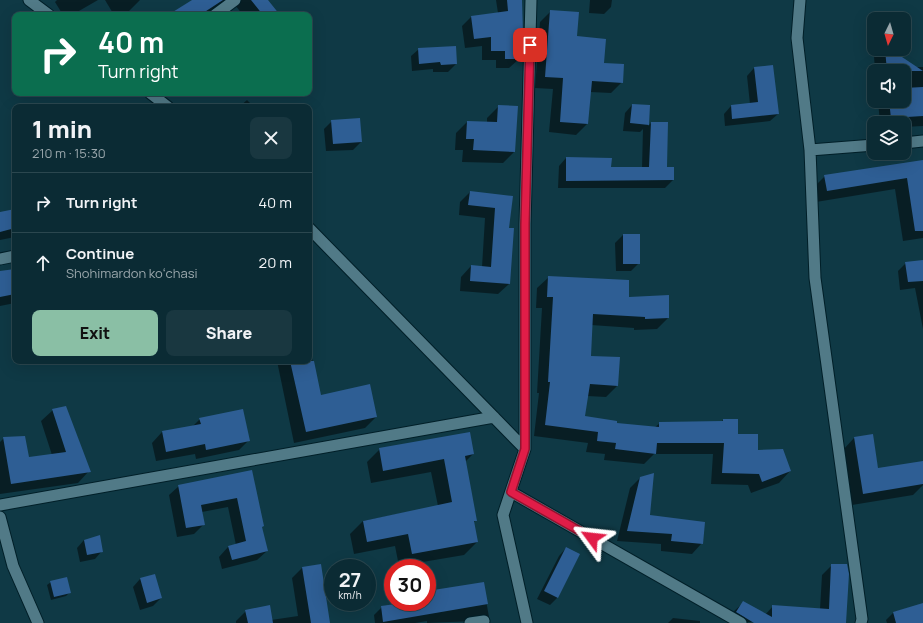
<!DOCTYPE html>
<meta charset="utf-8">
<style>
:root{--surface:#0b2b34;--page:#193740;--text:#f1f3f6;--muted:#9aa7ac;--line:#2b474f;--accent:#8abfa5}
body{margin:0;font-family:Manrope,sans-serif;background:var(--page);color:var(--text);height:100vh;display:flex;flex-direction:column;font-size:15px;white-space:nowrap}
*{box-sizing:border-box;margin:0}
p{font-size:13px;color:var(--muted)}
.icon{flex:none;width:22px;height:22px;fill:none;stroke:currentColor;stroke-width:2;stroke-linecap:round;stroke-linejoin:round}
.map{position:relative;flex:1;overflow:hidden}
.sheet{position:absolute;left:12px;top:104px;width:300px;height:260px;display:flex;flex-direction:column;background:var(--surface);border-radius:8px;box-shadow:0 4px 16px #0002,0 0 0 1px var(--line)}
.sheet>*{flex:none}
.hud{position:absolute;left:12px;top:12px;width:300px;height:84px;border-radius:8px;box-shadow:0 4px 16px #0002,0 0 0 1px var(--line);background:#0b6e4f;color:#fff;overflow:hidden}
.needle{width:26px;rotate:185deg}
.fabs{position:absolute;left:867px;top:12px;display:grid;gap:8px}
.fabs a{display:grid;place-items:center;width:44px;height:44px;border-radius:8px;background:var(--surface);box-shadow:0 4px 16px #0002,0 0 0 1px var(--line);font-size:20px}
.speed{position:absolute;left:324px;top:559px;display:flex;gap:8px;font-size:20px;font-weight:700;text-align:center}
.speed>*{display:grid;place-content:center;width:52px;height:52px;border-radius:50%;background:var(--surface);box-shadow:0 4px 16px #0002,0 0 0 1px var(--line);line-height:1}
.speed small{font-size:10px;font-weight:400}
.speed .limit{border:6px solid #d22;background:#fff;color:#111}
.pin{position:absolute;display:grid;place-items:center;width:34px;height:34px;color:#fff;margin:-17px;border-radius:8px;box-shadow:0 2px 6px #0006}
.me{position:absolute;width:44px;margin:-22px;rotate:300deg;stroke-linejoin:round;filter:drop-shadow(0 0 3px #0008)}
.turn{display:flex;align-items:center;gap:14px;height:84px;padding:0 20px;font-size:18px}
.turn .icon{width:52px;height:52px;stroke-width:2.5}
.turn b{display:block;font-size:28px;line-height:34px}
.round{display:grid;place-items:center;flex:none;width:42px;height:42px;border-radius:8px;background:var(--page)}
.head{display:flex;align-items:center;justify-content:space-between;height:68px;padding:0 20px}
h1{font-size:24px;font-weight:800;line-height:30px}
.action{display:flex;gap:8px;margin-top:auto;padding:8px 20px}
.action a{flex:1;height:46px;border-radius:8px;background:var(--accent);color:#111;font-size:16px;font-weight:800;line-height:46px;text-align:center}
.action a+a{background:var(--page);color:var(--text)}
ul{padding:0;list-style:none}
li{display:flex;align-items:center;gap:12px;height:60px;padding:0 20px;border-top:1px solid var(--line)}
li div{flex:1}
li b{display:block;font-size:15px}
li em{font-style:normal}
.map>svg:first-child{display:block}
</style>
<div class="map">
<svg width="923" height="623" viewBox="0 0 923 623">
<rect width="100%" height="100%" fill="#0f3945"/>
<!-- shadow -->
<path fill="#0007" d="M57,0H98L72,15H63L55,2Z
M105,0H140L129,11L122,15H114Z
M193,0H228L204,15H170Z
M231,0H266L278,15H243Z
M496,0H521L522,32L520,35L519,59L509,68H496V60H482V46L465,48L462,26L471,17L498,13Z
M590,0H612L611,7L604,14L589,13Z
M551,11L622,82L611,93L590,92L587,124L576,135L549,132L553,89L535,88L540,22Z
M874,40V49H900L901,58L916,67H923V126L904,127V123H880L878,101H904V71H875L873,41Z
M419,49L456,64L448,72H433V69L412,71L411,56Z
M754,68L778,114L770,121L725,126L724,114L731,106L750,104L747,76Z
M247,100L254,107H239Z
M632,105L649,106L648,126L651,123L666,168H673V180L665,188H558L559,166L566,158L610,168H642L643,129L640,132L623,131L625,113Z
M499,106L514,152L503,163L462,162L463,150H455L456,133L467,122L487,123V118Z
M332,121L361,142L353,150L326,151L324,129Z
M923,161V238L903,241L895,189L816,202L813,188L825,176Z
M470,192L512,197L508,229L509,284L498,294L460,291L461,277L471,266L482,267L485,218L459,215L460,202Z
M15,210V237L0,240V213Z
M623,235L639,263L631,271H616L615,243Z
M923,261V329L915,288L900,290L898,271L906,263Z
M15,270V303L0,306V272Z
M549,277L628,298L668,318L657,329L634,330V328L591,325L590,357L617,386L606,397L587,396L584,417L616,424L654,428L660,423L721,422L723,420L737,435L757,452L790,471L779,483L751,493L748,485L711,484L713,454H654L644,464L604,460L605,454L586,452L588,443L534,436L539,393H537L542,308H536L537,288Z
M309,344L320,396L376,417L365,428L294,443L277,361H309Z
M53,410L89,471L78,483L0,494V442L4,438L29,458L52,455L41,421Z
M200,419L249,440L239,450L196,459L195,454L156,461L152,443L162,432L192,427Z
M872,435L878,470L923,473V485L913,495L852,505L843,450L854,438Z
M380,449L473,454L465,462L476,520L473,523L477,542L464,555L399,566L395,546L354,554L350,534L363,521L438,506L431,472L371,483L367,462Z
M251,471L261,528L267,551L257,560L222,569L219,557L228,547L236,545L228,507L202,512L204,524L194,534L177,537L169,495L179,486Z
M641,477L649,516L702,543L692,554L661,551V544L617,541L630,488Z
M84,540L102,551L95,559L80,562L77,548Z
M566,548L557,598L550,605L537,599L559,556Z
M320,565L329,623H236V621L246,611L271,620L298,616L292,578L302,568Z
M832,565L845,623L727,622L733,612L743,603L765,615L773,606L820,609L822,575Z
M154,575L161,598L153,606L140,610L133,587L140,579Z
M51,582L70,592L66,596L51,600L47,585Z
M483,583L489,617L483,623L475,621L427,623V621L415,623H375L374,615L382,607L415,602H427V592Z
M923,604V623H887L886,620L894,612Z
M673,618L700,621V623H668Z"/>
<!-- building -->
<path fill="#2e5e94" d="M192,0H223L200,15H168Z
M251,0H268L280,15H263Z
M507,0H522L523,33H521L520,59H505V51H491V37L474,39L471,16L508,11Z
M550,10L579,12L577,36L606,39L604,63L624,64L623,83L592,81L588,124L560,122L563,78L545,77Z
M456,46L457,64L441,65L440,62L419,64L418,48Z
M885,49H901L902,57L923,71H887Z
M773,65L779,114L732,119L731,105L758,102L754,67Z
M923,87V116L891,118L889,101H904V88Z
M632,104L650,105L649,125L630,123Z
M498,105L518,106L515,152L473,150L474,139H466L467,121L497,122Z
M360,118L362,142L333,144L331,120Z
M651,122H668L667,167H674V180L566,181V157L612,158L611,167H649Z
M923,160V231H915L907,178L827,191L824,175Z
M470,191L513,196L509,228H514L510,284L470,281L471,265L491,267L495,208L468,205Z
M15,209V228L0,232V212Z
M623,234H640V264H623Z
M923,260V281L908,282L905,262Z
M15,269V294L0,297V271Z
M548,276L629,280V297L669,295V318L645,319V317L593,314L591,356L620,357L618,386L590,384L585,416L617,421V423L659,427V422L723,421V419H738V434H758V450L783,449L791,471L762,482L759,474L722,473L724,443H657L656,454L615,449L616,443L597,441L598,432L545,425L550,382H548L553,297H547Z
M290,361H314L321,395L370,384L377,417L306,432Z
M66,406L91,472L11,484L3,437L25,436L29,457L66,452L52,409Z
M243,409L250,441L206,450L205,444L166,452L162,431L201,424L199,418Z
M470,432L474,454L465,456L477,521H474L478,542L412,554L408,534L367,542L363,521L452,502L444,459L383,471L379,448Z
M873,434L878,468L923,461V484L863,494L854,437Z
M252,470L264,526L262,527L268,551L232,560L228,546L246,541L237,498L201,505L205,525L186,528L178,485Z
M654,473L650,515L705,522L703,544L671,541L672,534L627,531L640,477Z
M100,535L103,552L87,555L84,540Z
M566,547L580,554L558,598L544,591Z
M321,564L330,623H311L302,567Z
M831,564H847L849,574L846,623H754L736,612L743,601L772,617V605L829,609Z
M155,574L162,598L147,603L140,578Z
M67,577L71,593L54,597L50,581Z
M484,582L488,604L383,622L381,606L410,602H427V591Z
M923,603V623H896L893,612Z
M270,605L273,623H248L245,610Z"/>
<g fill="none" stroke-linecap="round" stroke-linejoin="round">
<!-- minor casing -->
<g stroke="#011f28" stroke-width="13">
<path id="minor" d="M29,0L49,15
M800,0L797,38L810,150L815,278L862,619L861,623
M215,15L235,0
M150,93L168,107
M904,143L923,141
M810,150L874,145
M309,228L525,449
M0,259L15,256
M511,492L741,623
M0,505L494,417
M0,517L13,566L38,623
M470,623L484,621
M527,623L503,515L525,449V224L531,0"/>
</g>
<!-- minor -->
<use href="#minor" stroke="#517a87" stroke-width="11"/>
</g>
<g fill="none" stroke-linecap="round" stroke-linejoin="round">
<!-- route casing -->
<g stroke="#92132f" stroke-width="10">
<path id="route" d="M530,45L525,224V449L511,492L592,538"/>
</g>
<!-- route -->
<use href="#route" stroke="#e11d48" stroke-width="7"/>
</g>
</svg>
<div class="fabs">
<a><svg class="needle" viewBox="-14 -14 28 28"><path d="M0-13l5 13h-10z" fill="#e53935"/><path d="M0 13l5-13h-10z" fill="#9aa7ac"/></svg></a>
<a><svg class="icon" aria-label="sound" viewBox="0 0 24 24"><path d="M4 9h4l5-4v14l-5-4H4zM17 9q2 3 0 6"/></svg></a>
<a><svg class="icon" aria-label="layers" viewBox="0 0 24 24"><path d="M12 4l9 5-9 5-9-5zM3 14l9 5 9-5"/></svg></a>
</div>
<div class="speed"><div>27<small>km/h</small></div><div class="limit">30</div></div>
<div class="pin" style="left:530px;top:45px;background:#d93025"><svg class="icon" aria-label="arrive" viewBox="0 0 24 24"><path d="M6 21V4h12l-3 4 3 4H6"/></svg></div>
<svg class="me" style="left:592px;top:538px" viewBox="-20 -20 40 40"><path d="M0-17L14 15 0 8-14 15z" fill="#e11d48" stroke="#fff" stroke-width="4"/></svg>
<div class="hud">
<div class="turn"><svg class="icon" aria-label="right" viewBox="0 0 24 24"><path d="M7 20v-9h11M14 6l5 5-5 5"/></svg><div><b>40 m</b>Turn right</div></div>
</div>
<section class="sheet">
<div class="head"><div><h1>1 min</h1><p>210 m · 15:30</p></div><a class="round"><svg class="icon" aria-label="close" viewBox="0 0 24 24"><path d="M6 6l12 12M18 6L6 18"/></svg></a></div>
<ul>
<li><svg class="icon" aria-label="right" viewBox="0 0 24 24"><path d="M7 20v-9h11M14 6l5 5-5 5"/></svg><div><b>Turn right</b></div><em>40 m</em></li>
<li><svg class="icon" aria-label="ahead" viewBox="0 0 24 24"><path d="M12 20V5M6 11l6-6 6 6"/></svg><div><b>Continue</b><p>Shohimardon koʻchasi</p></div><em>20 m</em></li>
</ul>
<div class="action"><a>Exit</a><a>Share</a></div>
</section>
</div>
